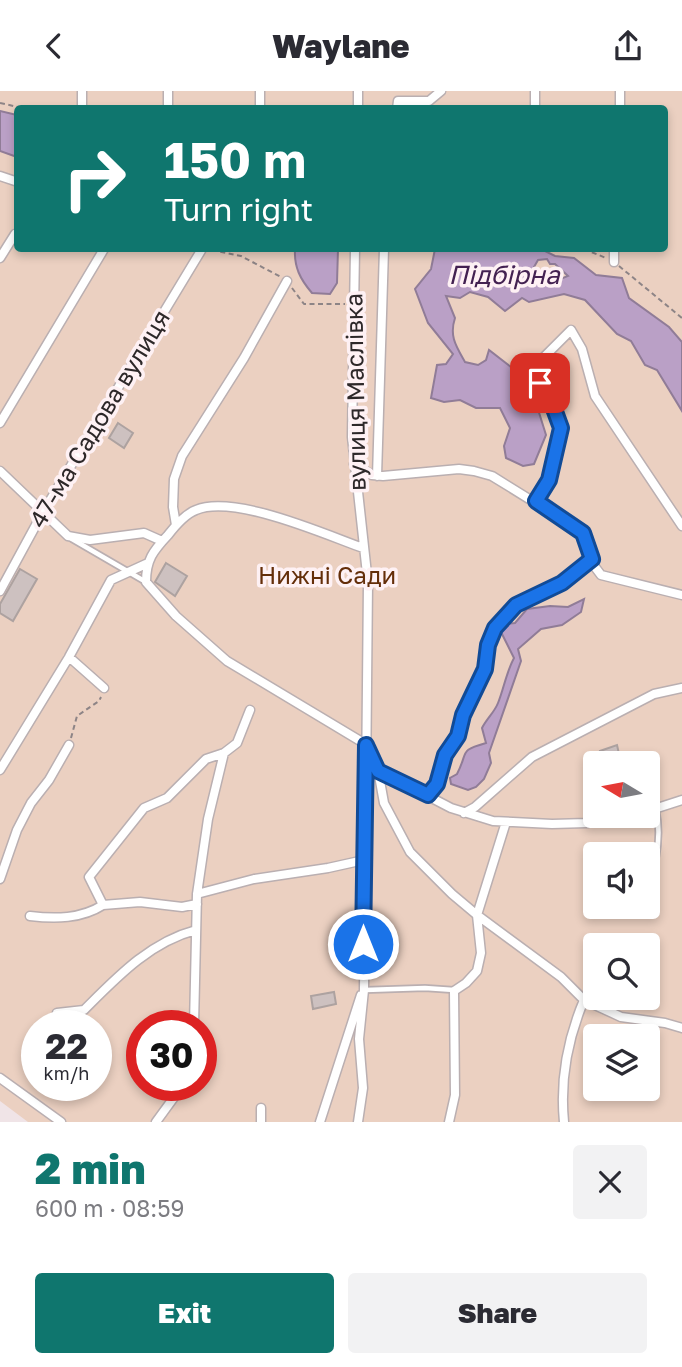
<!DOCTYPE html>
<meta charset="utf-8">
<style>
:root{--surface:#fff;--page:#f2f2f3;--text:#2b2b33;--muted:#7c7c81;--accent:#0f766e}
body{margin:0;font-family:"Golos Text",sans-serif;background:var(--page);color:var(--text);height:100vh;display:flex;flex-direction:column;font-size:26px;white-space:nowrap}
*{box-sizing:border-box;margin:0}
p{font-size:23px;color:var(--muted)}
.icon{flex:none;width:38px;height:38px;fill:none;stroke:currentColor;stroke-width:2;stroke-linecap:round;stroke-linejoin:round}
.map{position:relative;height:1031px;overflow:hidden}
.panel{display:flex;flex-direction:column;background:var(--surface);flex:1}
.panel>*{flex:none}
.top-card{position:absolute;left:14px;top:14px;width:654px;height:147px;border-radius:7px;box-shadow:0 4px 10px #0003;background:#0f766e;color:#fff;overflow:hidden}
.needle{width:46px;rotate:280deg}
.tools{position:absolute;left:583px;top:660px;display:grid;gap:14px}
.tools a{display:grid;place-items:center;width:77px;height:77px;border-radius:7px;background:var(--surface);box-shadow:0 4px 10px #0003;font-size:35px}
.speed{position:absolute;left:21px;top:919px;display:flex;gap:14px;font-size:35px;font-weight:700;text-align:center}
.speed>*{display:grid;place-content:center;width:91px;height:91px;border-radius:50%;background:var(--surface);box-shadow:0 4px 10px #0003;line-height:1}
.speed small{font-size:18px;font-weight:400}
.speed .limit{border:10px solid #d22;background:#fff;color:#111}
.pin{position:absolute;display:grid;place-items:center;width:60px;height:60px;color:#fff;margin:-30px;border-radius:14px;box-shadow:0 4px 10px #0006}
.me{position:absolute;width:77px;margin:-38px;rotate:0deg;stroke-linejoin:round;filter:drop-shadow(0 0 5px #0008)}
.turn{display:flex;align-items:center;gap:24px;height:147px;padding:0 35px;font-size:32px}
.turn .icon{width:91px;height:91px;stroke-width:2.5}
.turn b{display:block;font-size:49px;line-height:60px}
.round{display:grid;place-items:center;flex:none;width:74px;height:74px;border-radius:7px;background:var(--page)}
.head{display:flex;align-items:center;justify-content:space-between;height:119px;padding:0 35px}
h1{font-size:42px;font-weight:800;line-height:52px;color:var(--accent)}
.action{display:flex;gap:14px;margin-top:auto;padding:14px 35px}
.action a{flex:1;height:80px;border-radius:7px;background:var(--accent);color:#fff;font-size:28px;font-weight:800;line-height:80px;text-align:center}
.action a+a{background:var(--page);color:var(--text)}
header{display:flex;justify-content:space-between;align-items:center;height:91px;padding:0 35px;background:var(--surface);font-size:32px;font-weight:800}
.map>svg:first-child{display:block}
</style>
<header><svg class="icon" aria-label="back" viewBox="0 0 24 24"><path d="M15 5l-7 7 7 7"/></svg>Waylane<svg class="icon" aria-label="share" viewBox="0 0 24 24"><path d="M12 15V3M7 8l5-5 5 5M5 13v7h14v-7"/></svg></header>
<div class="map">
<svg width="682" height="1031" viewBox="0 0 682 1031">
<rect width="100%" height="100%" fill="#f0e4e7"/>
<!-- green -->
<path fill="#ebd0c1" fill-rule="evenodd" d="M0,0H682V1031H28L0,1010ZM18,18H665V158H18ZM595,672H648V724H595ZM595,763H648V816H595ZM595,854H648V906H595ZM37,934H96V994H37ZM142,934H201V994H142ZM595,945H648V998H595Z"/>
<!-- water -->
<path fill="#baa0c6" stroke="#907c97" stroke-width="2" fill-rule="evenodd" d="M0,20L17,24V66L0,60Z
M295,158H338L337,192L330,203L312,202C300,188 294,176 295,158Z
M435,158H541L555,165L574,167L596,184L622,187L629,207L669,236L682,251V320L657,279L645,274L631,250L617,243L585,209L564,203L529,211L522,207L505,220L488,206L470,201L460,207L446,205L455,227C449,245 456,255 465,271L478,274L486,269L489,259L516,280L536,312L546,344L534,373L523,375L506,367L504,355L510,337L500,317H476L460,309L444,311L431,307L437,274L446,273L453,263L428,232L415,198L431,178ZM547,168L550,173H555L568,185L548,193L545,188L534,191L530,183L538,169Z
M584,508L581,521L562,534L541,538L518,558L521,570L489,662L491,672L484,688L476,696L468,699L451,693L450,687L457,683C469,660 458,660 486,652L482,637C487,627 494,622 498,612C504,597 506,582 514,567L501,541L506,533L515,532L527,518L550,515L568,516Z"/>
<!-- building -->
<path fill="#cdc1c0" stroke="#ada2a0" stroke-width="2" d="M118,332L133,342L124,357L109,347Z
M166,472L187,485L175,505L155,491Z
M20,478L37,488L13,530L0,522V513Z
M617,654L621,672H603L600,660Z
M334,901L336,913L313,918L311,905Z"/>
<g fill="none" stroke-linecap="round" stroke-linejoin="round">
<!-- service casing -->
<g stroke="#baafb1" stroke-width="8">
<path id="service" d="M72,448L146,491
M648,797C657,771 662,745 656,718
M365,899L425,897L454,899"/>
</g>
<!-- minor casing -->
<g stroke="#baafb1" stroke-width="11">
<path id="minor" d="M82,0V18
M260,0V18
M168,18V0
M358,18V0
M397,18L398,10H429L441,0
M535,18V0
M620,18V0
M0,85L18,91
M355,158L352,346L368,492L364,899L359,948L363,997L358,1031
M0,167L15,143
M614,171V158
M0,332L104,158
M354,373L372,384L383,385L459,378L474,380L492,385L584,442L595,476L601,484L682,504
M0,380L68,445L90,449L144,442L162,450
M377,385L384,158
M536,410C546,393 561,358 560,338C560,317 542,295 530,280L571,239L582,258L595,305L682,435
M176,434L173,416L174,388L182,365L244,267L287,190
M363,457C324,443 234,403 196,419C185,423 175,435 168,444C153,460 146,469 146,491L176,525L227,570L367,654
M0,500L43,421L202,158
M69,566L104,597
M368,657L378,679L384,712L410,761L452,803L477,824L561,886L584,909L621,926L665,932L682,937
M0,679L69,566L111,489L146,473
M378,679L451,717L493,730L552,733L587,732L624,724
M428,704L437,693L445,664L458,645L463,623L486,578L488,553L495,537L516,514L562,492L591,468
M648,720L682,709
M464,722L475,716L532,666L654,603L682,597
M0,788L17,739L31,712L49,689L69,654
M197,803L254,788L328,777L364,769
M103,814L140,811L182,816L197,813
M30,825C55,828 81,828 103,814L89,786L144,717L167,707L206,668L224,662
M57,922L84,919C117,886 150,851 196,839
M194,934L197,803L208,728L224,662L237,652L250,619
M0,987L61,1031
M261,1017V1031
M156,1031L183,994
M320,1031L361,904
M449,1031L455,1004L454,900L466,892L477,880L481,862L477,824L506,731
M564,1031C560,990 568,947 584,909"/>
</g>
<!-- path -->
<path stroke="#8d8486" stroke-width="2" stroke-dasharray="5 3.5" stroke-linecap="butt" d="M0,12L27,18
M584,158L606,167
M212,159L241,165L281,186
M619,175L682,227
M292,197L304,213H345
M71,647L77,625L99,610L101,606"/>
<!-- service -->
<use href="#service" stroke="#fff" stroke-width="4.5"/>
<!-- minor -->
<use href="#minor" stroke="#fff" stroke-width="8"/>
</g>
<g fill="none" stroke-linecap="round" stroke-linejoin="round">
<!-- route casing -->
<g stroke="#114b97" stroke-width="18">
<path id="route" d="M363,853L366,654L378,680L428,704L437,693L445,664L458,645L463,624L485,578L488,554L495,537L516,514L562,492L592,468L583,442L536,410L549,389L561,337L549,304L540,292"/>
</g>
<!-- route -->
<use href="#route" stroke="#1a73e8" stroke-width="12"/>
</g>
<g text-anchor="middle" stroke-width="7" stroke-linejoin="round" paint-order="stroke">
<!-- street labels -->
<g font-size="24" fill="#2d2829" stroke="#fef1f4">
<text transform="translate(356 301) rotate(-91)" y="8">вулиця Маслівка</text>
<text transform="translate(100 328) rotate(-59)" y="8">47-ма Садова вулиця</text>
</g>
<!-- park labels -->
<g font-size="24" fill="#642e09" stroke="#fef1f4">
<text x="327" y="493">Нижні Сади</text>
</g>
<!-- water labels -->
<g font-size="26" font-style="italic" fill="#432151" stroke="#fef1f4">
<text x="504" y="193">Підбірна</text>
</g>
</g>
</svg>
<div class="tools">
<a><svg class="needle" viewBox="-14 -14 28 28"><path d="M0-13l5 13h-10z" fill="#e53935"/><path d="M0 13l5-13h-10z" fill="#7c7c81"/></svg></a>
<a><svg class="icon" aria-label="sound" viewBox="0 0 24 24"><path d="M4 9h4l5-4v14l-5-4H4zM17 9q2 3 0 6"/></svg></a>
<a><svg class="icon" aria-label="search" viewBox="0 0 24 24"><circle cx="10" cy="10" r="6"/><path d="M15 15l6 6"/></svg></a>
<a><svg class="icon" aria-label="layers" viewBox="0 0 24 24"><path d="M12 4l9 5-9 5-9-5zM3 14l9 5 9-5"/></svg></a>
</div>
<div class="speed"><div>22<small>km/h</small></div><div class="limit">30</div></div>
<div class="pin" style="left:540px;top:292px;background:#d93025"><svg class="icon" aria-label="arrive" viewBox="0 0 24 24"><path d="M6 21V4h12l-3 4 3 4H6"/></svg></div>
<svg class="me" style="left:363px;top:853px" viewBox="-20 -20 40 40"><circle r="17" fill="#1a73e8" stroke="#fff" stroke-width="3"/><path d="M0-11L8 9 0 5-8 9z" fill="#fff"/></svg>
<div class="top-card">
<div class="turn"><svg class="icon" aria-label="right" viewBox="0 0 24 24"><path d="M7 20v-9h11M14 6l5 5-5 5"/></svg><div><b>150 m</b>Turn right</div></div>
</div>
</div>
<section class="panel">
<div class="head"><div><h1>2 min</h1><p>600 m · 08:59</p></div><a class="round"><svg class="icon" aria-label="close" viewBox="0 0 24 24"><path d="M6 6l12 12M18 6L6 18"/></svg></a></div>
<div class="action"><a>Exit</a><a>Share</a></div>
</section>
